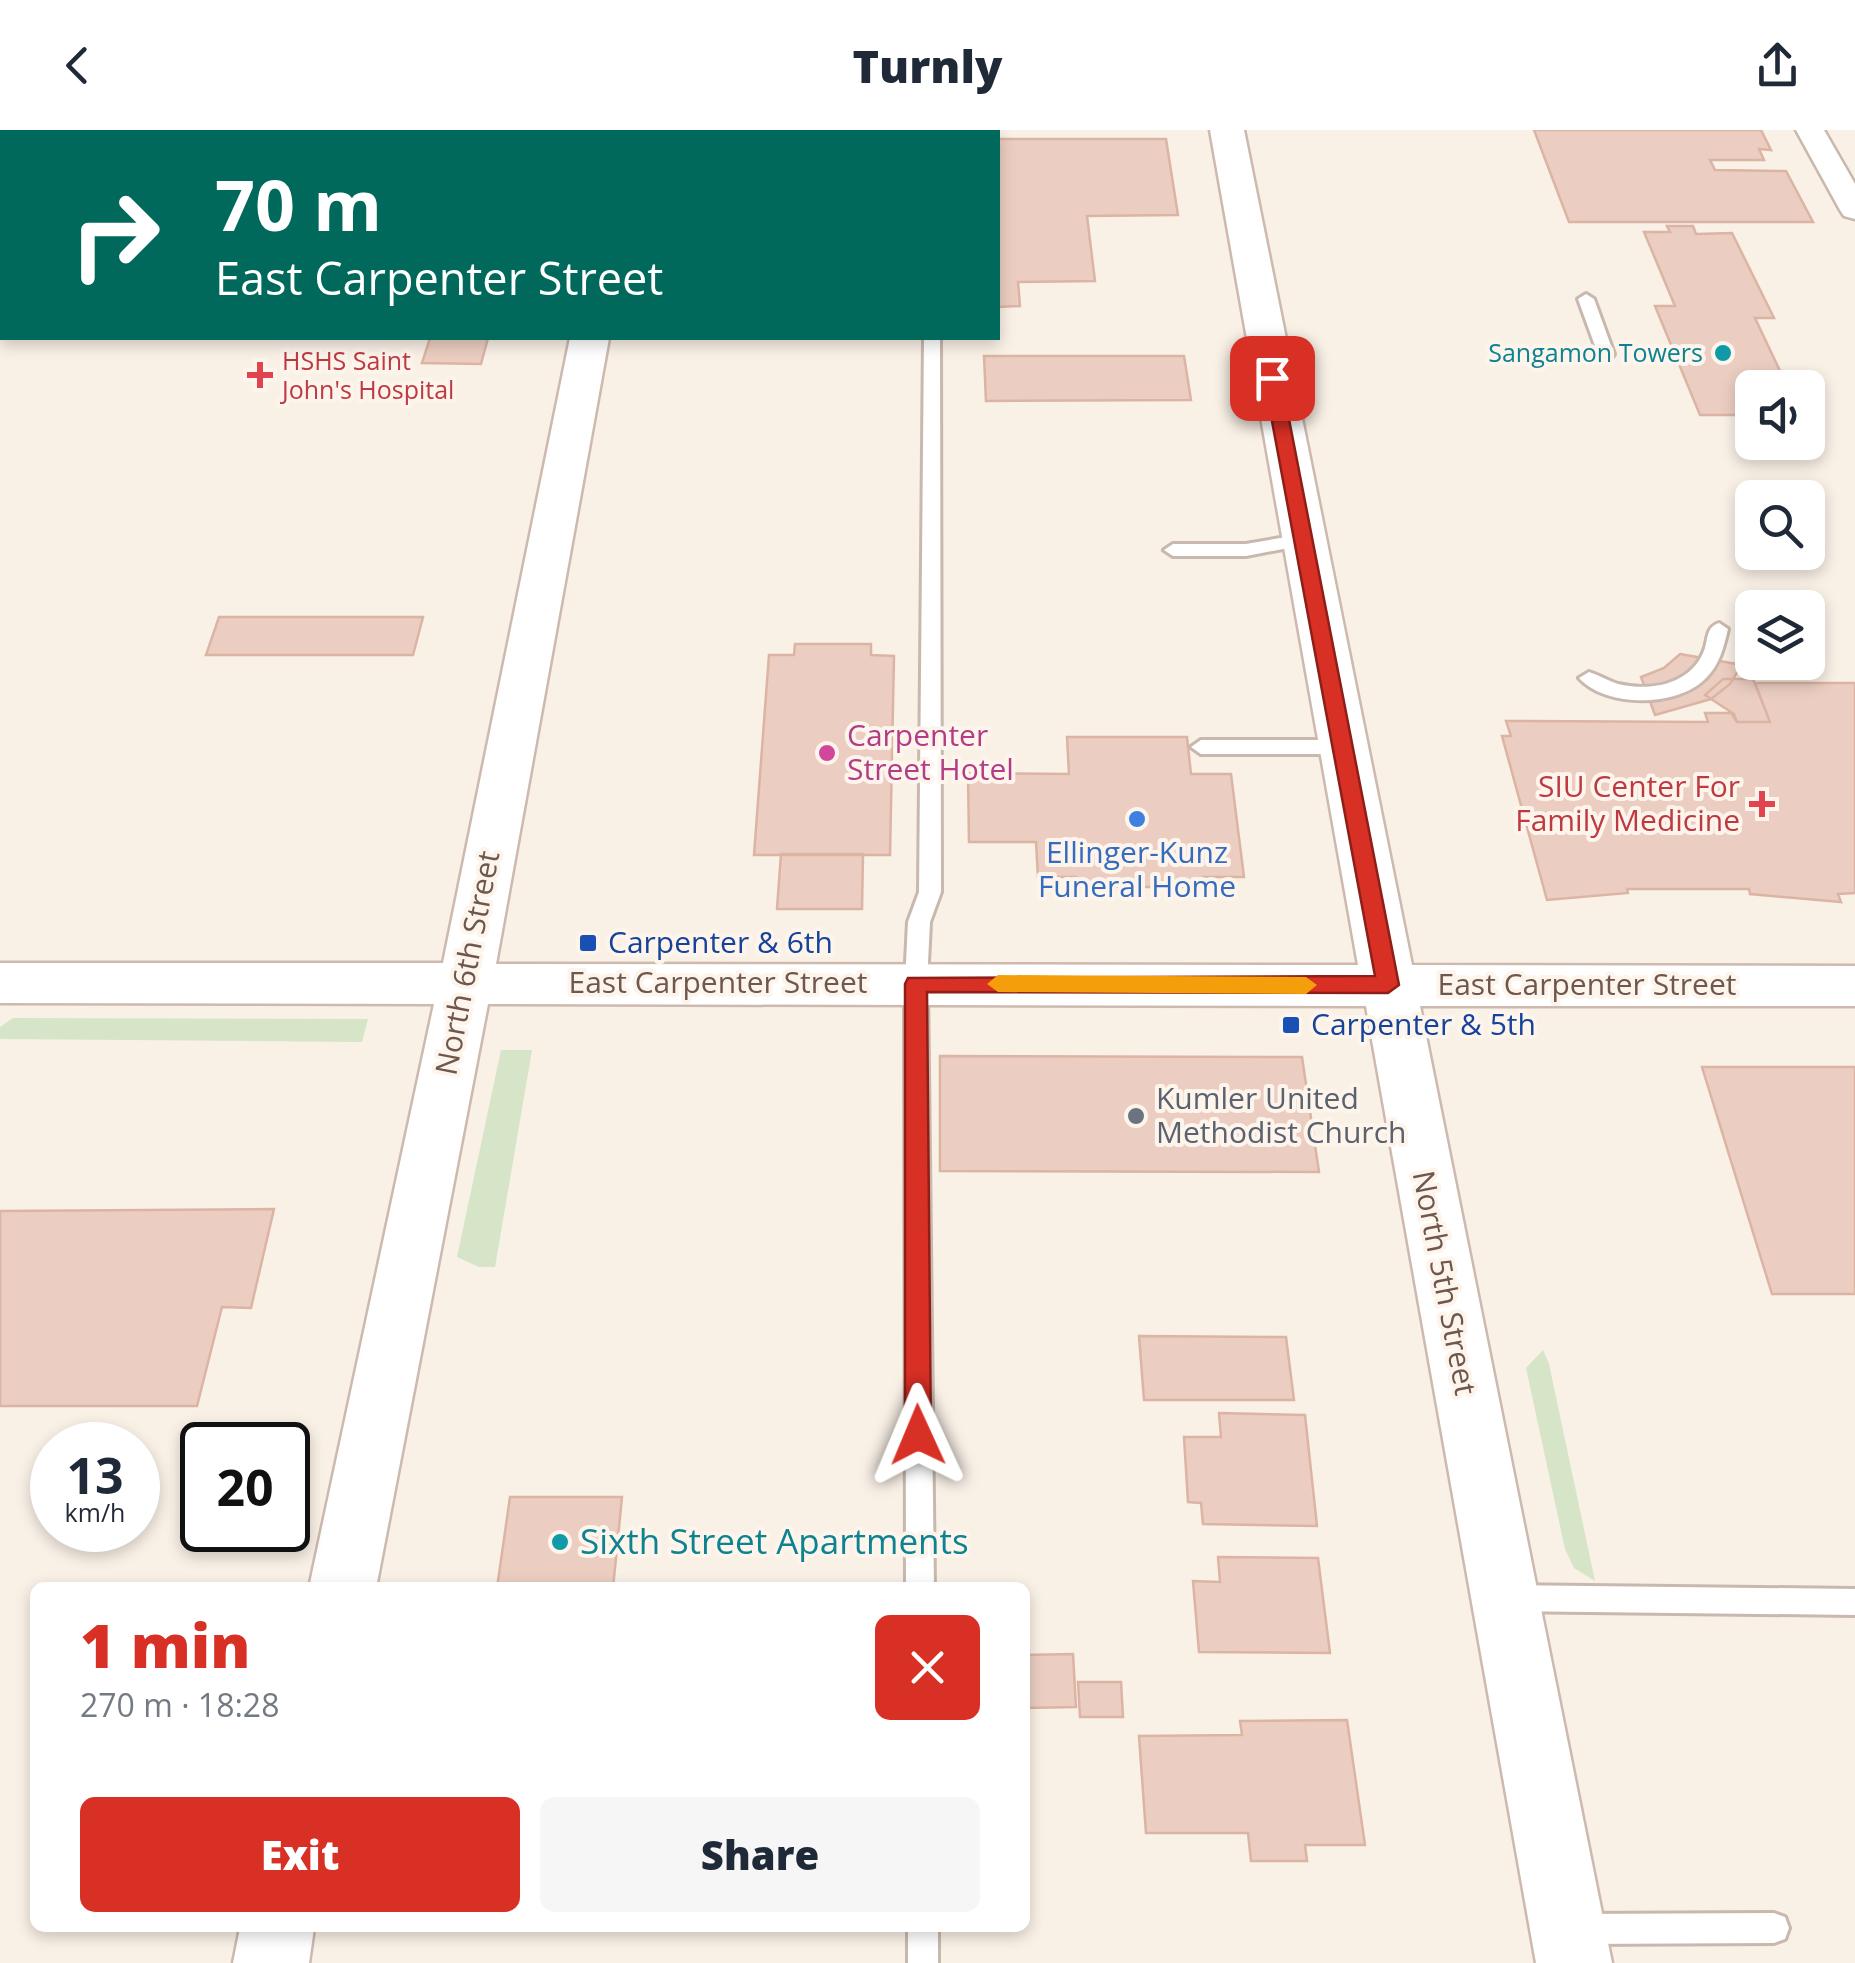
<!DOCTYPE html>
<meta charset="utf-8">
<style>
:root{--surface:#fff;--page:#f6f6f7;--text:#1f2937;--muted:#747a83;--accent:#d93025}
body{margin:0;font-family:"Open Sans",sans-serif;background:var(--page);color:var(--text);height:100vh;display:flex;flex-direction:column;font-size:38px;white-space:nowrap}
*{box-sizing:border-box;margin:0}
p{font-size:32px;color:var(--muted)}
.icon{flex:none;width:55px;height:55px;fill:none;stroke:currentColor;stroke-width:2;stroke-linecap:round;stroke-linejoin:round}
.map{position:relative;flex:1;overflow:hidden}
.details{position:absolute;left:30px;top:1452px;width:1000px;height:350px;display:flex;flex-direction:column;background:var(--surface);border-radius:15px;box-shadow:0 5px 15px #0003}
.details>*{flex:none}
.top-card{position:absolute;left:0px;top:0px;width:1000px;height:210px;box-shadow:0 5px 15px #0003;background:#00695c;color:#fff;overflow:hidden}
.buttons{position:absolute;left:1735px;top:240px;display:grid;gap:20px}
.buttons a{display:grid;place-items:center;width:90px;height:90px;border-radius:15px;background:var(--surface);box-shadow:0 5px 15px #0003;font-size:50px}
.speed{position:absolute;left:30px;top:1292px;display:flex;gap:20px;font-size:50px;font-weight:700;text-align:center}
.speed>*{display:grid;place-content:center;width:130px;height:130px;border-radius:50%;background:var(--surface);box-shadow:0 5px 15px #0003;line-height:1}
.speed small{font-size:25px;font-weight:400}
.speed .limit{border:5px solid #111;border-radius:15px;background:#fff;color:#111}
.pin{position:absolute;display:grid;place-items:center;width:85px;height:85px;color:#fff;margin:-42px;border-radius:20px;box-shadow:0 5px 15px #0006}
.me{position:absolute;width:110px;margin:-55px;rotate:359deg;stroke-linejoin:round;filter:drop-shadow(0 0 8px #0008)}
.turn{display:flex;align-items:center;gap:35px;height:210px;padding:0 50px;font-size:45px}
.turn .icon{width:130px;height:130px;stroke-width:2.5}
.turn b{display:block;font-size:70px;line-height:85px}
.round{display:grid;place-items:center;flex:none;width:105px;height:105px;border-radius:15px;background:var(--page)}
.head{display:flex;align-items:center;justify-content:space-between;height:170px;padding:0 50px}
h1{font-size:60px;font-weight:800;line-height:75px;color:var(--accent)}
.cta{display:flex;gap:20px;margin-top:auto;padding:20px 50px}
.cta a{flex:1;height:115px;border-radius:15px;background:var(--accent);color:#fff;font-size:40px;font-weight:800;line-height:115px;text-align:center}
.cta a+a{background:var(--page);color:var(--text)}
header{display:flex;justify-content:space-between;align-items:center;height:130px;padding:0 50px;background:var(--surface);font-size:45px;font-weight:800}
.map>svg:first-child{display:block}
</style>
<header><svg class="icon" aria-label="back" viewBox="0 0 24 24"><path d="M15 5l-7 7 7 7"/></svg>Turnly<svg class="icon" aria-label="share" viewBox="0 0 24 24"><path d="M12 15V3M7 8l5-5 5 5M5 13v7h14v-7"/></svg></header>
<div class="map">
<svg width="1855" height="1833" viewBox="0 0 1855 1833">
<rect width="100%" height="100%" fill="#f9f0e6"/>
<!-- green -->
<path fill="#d6e5c7" d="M13,888L368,889L362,912L0,909V897Z
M501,920H532L495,1137H479L457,1127Z
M1543,1220L1549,1234L1595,1451L1574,1438L1565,1419L1526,1238Z"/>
<!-- building -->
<path fill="#ebcec1" stroke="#dcb4a4" stroke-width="2.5" d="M120,0H282L118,2Z
M1534,0H1761L1771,20L1759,19L1764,30H1710L1715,40L1786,41L1813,92H1569Z
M0,7H2V122H0Z
M998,9H1166L1178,85L1087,86L1095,151L1018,152L1020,176L998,177Z
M1667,96H1693L1696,104L1732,103L1774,188H1755L1788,258H1752V294H1746L1741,285H1700L1655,176H1675L1644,102H1670Z
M430,208H488L481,234L422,233Z
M984,226H1184L1191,270L986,271Z
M219,487H423L413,525H206Z
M795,514H871V525L894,526L890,725H754L769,525H794Z
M1680,524L1742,535L1730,554L1711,569L1655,585L1641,547L1664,538Z
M1723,549H1753L1770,592H1737L1734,584L1705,565Z
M1755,553H1855V763L1838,764L1841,772L1750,764L1749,759H1627L1628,763L1547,770L1502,606H1511L1506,591L1708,592L1705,583H1731L1737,592H1770Z
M1067,607H1187L1191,644H1231L1244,747H1203L1204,757H1077L1076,747H1038L1036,712H969L968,643L1069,644Z
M781,724H863L862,779H777Z
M940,926L1302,927L1319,1042L940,1041Z
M1702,937H1855V1164H1772Z
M274,1079L251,1178L222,1177L197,1276H0V1081Z
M1139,1206L1286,1207L1294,1270H1144Z
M1219,1283L1305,1285L1317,1396L1203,1394L1201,1373L1188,1372L1184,1307H1221Z
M510,1367H622L613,1458H497Z
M1218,1427L1318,1428L1330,1523L1199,1522L1193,1451L1220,1452Z
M1073,1524L1076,1577L1025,1578V1525Z
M1078,1552H1121L1123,1587H1080Z
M1347,1590L1365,1715H1305L1307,1731H1251L1248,1703H1146L1139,1606L1242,1605L1240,1591Z"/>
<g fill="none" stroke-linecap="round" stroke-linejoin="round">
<!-- street-tunnel -->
<path stroke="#d6cac0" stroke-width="32" stroke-dasharray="32 16" stroke-linecap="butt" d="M0,59L2,55"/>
<!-- lane casing -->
<g stroke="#c9b8ae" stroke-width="6">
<path id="lane" d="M920,0H934V2H920Z
M1586,164L1594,169L1614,224L1612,227L1598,224L1578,169Z
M924,208H940L941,762L930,792L927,853L934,1458H906L905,853L908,792L919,762Z
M1303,404L1309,406V414L1246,426H1173L1164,420L1173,414H1246Z
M1719,493L1728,499C1724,517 1719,536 1705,549C1677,577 1606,578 1579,548L1589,542C1599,545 1608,551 1618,554C1652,562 1693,554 1705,518C1708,507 1707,497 1719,493Z
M1201,610H1342L1352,617L1342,624H1201L1191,617Z
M1509,1455L1855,1459V1485L1509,1481L1499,1477L1495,1468L1499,1459Z
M1774,1783L1785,1787L1789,1798L1785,1809L1774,1813L1578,1814L1567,1810L1563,1799L1567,1788L1578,1784Z
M908,1798H938V1833H908Z"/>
</g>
<!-- street casing -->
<g stroke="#c9b8ae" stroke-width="5">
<path id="street" d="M1796,0H1824L1855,54V89L1844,86L1840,80Z"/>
</g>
<!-- secondary casing -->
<g stroke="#ceb9af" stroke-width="5">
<path id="secondary" d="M1210,0H1244L1412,835L1855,836V876H1420L1612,1833H1536L1366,876L488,874L376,1458H309L434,874L0,873V833H443L570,208H609L496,834L1358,835Z
M240,1798H314L309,1833H233Z"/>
</g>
<!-- lane -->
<use href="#lane" fill="#fff" fill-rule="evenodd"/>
<!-- street -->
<use href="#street" fill="#fff" fill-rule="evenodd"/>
<!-- secondary -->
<use href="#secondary" fill="#fff" fill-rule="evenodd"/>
</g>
<!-- route -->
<path fill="#d93025" stroke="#8d1f18" stroke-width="2.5" d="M1272,243L1281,248L1399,855L1388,863L927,862L931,1305L927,1313L918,1317L909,1313L905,1305V854L908,848L1375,846L1264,248Z"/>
<!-- slow -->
<path fill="#f59e0b" d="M998,845L1306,847L1317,855L1306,864L998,862L987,854Z"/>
<!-- markers -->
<g fill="#0f9aa8" stroke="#fdf5ec" stroke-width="4">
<circle cx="1723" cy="223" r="10"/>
<circle cx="560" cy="1412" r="10"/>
</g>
<g fill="#e0444e" stroke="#fdf5ec" stroke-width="4">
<path d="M255 230h10v10h10v10h-10v10h-10v-10h-10v-10h10z"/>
<path d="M1757 659h10v10h10v10h-10v10h-10v-10h-10v-10h10z"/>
</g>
<circle fill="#d1479c" stroke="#fdf5ec" stroke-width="4" cx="827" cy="623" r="10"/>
<circle fill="#3f7fe0" stroke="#fdf5ec" stroke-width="4" cx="1137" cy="689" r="10"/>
<g fill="#1a4fb4" stroke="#fdf5ec" stroke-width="4">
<rect x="578" y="803" width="20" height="20" rx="5"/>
<rect x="1281" y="885" width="20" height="20" rx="5"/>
</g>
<circle fill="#6b7280" stroke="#fdf5ec" stroke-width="4" cx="1136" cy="986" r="10"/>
<g text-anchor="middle" stroke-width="8" stroke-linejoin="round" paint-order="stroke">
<!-- far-culture labels -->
<g font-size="25" fill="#0d838f" stroke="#fdf5ec" text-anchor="end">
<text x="1703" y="232">Sangamon Towers</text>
</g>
<!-- far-health labels -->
<g font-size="25" fill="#be3a42" stroke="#fdf5ec" text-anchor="start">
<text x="282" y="240">HSHS Saint<tspan x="282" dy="29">John's Hospital</tspan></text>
</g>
<!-- hotel labels -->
<g font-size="30" fill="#b23c85" stroke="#fdf5ec" text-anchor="start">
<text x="847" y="616">Carpenter<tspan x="847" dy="34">Street Hotel</tspan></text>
</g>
<!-- health labels -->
<g font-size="30" fill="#be3a42" stroke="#fdf5ec" text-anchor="end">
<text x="1740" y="667">SIU Center For<tspan x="1740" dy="34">Family Medicine</tspan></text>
</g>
<!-- shop labels -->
<g font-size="30" fill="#366cbe" stroke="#fdf5ec">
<text x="1137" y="733">Ellinger-Kunz<tspan x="1137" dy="34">Funeral Home</tspan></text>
</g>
<!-- transit labels -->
<g font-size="30" fill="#164399" stroke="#fdf5ec" text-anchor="start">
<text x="608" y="823">Carpenter &amp; 6th</text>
<text x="1311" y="905">Carpenter &amp; 5th</text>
</g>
<!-- street labels -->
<g font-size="30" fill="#6f574e" stroke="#fdf5ec">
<text transform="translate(468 833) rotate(-79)" y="10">North 6th Street</text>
<text x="718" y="863">East Carpenter Street</text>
<text x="1587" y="865">East Carpenter Street</text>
<text transform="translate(1444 1153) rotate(79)" y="10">North 5th Street</text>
</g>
<!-- worship labels -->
<g font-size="30" fill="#5b616d" stroke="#fdf5ec" text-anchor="start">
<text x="1156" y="979">Kumler United<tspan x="1156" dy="34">Methodist Church</tspan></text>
</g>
<!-- near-culture labels -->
<g font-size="35" fill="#0d838f" stroke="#fdf5ec" text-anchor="start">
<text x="580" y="1424">Sixth Street Apartments</text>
</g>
</g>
</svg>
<div class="buttons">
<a><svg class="icon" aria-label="sound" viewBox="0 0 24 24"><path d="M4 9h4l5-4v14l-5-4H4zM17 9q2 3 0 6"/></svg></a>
<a><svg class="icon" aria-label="search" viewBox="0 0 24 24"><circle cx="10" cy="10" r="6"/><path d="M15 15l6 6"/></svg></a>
<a><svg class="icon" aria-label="layers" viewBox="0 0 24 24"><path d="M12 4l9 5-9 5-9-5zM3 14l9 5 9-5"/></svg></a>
</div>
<div class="speed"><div>13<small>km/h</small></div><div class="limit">20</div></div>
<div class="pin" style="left:1272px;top:248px;background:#d93025"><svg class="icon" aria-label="arrive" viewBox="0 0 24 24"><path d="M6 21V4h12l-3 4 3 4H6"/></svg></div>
<svg class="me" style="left:918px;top:1305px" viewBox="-20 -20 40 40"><path d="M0-17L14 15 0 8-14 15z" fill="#d93025" stroke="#fff" stroke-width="4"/></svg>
<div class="top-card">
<div class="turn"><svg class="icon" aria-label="right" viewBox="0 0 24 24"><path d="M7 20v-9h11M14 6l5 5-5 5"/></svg><div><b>70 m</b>East Carpenter Street</div></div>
</div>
<section class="details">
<div class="head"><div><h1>1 min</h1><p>270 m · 18:28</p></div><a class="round" style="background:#d93025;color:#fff"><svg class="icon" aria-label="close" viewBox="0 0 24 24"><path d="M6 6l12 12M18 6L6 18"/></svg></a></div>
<div class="cta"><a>Exit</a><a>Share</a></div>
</section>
</div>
